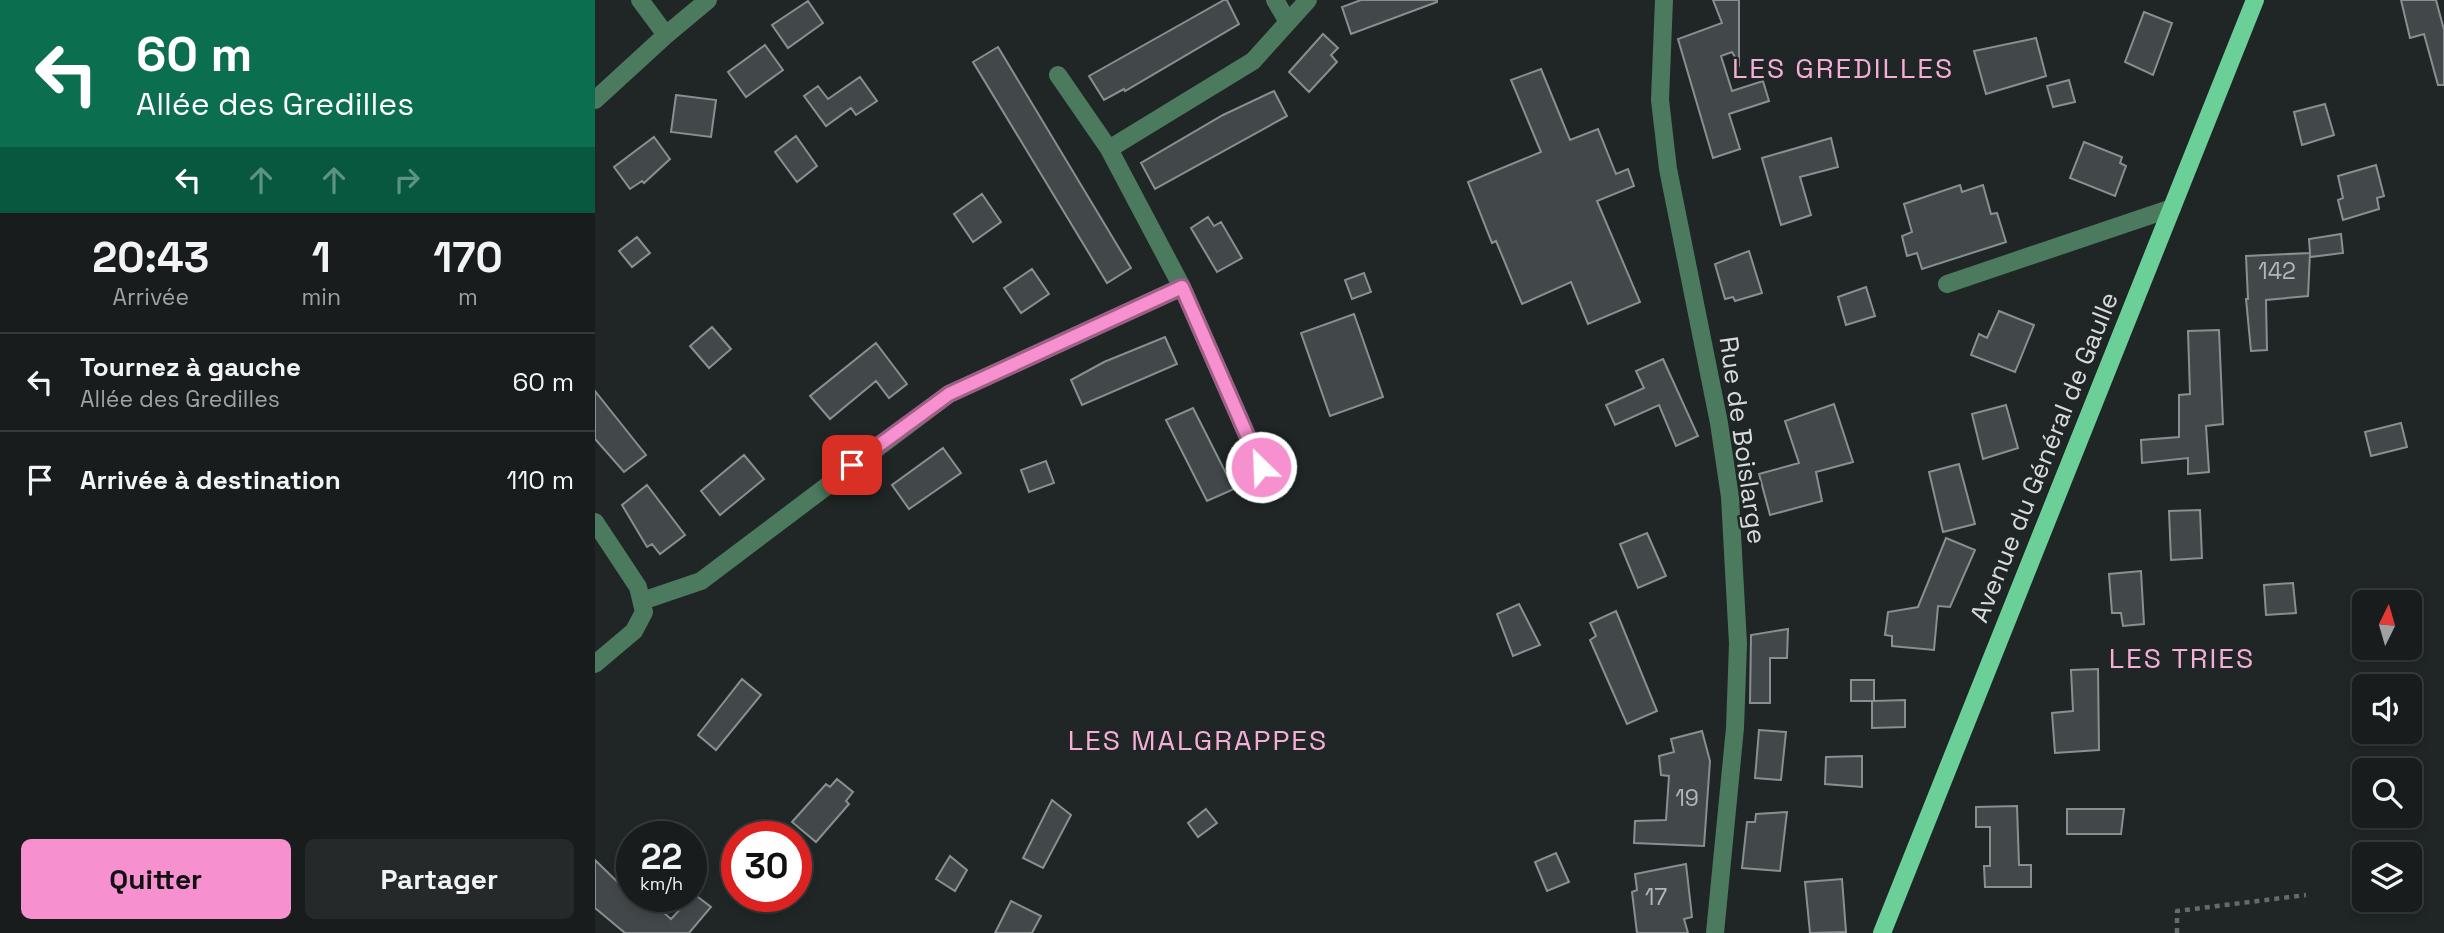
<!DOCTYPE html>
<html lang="fr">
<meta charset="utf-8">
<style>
:root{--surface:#181c1c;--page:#252929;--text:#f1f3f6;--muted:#9fa1a3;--line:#363a3b;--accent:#f690cf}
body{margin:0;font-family:"Space Grotesk",sans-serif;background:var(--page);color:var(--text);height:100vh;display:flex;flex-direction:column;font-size:26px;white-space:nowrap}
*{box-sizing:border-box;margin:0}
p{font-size:23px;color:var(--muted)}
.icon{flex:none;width:38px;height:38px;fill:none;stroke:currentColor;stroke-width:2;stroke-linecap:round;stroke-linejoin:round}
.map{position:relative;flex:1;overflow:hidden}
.details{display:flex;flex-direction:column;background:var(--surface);width:595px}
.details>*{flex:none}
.banner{background:#0b6e4f;color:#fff;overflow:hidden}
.needle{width:46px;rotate:5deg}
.fabs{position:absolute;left:1757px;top:590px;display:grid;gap:14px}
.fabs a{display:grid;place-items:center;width:70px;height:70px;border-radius:10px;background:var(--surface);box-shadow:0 4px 10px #0003,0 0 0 2px var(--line);font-size:35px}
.speed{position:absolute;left:21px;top:821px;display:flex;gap:14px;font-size:35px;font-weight:700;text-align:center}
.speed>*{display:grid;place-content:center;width:91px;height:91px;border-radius:50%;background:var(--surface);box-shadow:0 4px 10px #0003,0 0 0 2px var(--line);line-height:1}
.speed small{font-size:18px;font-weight:400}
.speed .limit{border:10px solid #d22;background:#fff;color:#111}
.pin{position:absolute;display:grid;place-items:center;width:60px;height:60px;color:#fff;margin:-30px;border-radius:14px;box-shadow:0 4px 10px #0006}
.me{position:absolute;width:77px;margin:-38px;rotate:336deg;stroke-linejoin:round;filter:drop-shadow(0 0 5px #0008)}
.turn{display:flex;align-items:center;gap:24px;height:147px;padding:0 21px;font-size:32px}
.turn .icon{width:91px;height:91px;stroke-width:2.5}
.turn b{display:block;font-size:49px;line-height:60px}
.lanes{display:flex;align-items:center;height:66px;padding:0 21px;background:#0003;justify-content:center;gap:35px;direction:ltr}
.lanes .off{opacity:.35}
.eta{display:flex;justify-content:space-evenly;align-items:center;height:119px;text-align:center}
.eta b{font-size:42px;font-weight:800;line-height:49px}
.primary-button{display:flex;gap:14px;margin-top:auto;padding:14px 21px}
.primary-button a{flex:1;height:80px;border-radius:10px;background:var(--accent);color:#111;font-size:28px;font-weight:800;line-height:80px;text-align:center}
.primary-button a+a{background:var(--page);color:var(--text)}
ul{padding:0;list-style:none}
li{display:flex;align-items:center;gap:21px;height:98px;padding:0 21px;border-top:2px solid var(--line)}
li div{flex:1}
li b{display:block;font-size:26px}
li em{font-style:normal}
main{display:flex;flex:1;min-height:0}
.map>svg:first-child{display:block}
</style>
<main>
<section class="details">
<div class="banner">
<div class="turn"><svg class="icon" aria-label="left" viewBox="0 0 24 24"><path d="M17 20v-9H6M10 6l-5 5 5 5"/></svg><div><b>60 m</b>Allée des Gredilles</div></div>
<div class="lanes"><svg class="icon" aria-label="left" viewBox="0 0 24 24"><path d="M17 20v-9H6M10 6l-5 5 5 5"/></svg><svg class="icon off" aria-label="ahead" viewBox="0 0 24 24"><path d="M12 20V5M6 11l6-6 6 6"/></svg><svg class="icon off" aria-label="ahead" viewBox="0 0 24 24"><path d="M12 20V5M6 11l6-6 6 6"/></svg><svg class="icon off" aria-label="right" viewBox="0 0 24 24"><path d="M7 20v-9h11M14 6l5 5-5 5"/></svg></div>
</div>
<div class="eta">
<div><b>20:43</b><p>Arrivée</p></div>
<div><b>1</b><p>min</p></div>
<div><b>170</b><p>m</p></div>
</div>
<ul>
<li><svg class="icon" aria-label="left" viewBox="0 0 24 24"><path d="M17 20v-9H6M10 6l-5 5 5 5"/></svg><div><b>Tournez à gauche</b><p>Allée des Gredilles</p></div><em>60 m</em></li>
<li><svg class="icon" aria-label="arrive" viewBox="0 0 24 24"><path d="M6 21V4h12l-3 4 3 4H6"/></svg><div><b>Arrivée à destination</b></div><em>110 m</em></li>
</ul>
<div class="primary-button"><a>Quitter</a><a>Partager</a></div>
</section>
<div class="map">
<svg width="1849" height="933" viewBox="0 0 1849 933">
<rect width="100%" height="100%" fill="#202626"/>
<!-- building -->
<path fill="#42484a" stroke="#888f91" stroke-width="2" d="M629,0H632L644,24L530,91L529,89L509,100L494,76Z
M766,0H842V2L756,34L747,7Z
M1118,0H1144V64L1137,52L1126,56L1137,91L1168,81L1174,101L1134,114L1145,149L1118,158L1083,39L1127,23Z
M1806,0H1841L1849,30V85H1843L1829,34L1815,38Z
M213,1L228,23L193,48L177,25Z
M1549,12L1577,23L1558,75L1530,62Z
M728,34L743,48L736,55L742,62L714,92L694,72Z
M1441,38L1451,76L1391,94L1379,51Z
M170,45L188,70L151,97L133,72Z
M403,47L536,268L512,283L378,62Z
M946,69L975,140L1003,129L1021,174L1033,169L1039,186L1002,201L1045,302L993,324L976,282L927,304L901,241L897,243L873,182L946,152L916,80Z
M265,77L282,101L261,115L256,108L231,126L209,96L223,86L233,99Z
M1474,80L1480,102L1458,107L1452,86Z
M679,91L692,116L560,189L546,163L628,115Z
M81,95L121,100L116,137L76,132Z
M1730,104L1739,135L1707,145L1699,112Z
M201,136L222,166L202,182L180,152Z
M59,137L75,159L49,183L47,181L35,189L19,167Z
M1236,138L1243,167L1205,177L1216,215L1186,225L1167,158Z
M1489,142L1527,157L1525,163L1531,166L1520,196L1475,178Z
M1781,165L1789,196L1782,198L1784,209L1748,220L1743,200L1748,198L1743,176Z
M1365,185L1367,192L1388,185L1396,214L1402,213L1411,242L1327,269L1322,253L1312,256L1307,236L1317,232L1309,204Z
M387,194L406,222L378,242L359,214Z
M613,217L619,226L626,222L647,258L622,272L596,228Z
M1746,234L1748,253L1715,257V253L1713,296L1671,300L1672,350L1656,351L1651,299H1653L1651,256L1715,253L1714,239Z
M42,237L55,253L37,267L24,251Z
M1154,251L1167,293L1140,301L1138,297L1130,299L1120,264Z
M437,269L454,294L426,313L409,288Z
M769,273L776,292L757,299L750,280Z
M1271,287L1280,316L1251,325L1243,297Z
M1404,311L1439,325L1420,372L1376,355L1384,334L1392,338Z
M759,314L788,397L735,416L706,333Z
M117,327L136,349L114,368L95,346Z
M1624,330L1628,424L1611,426L1614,472L1593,474V458L1547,463L1546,440L1584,437V395L1595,394L1593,331Z
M570,337L582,364L487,405L476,380L509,362Z
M281,343L312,384L294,398L281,381L235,419L215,396Z
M1068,359L1103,436L1081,446L1064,405L1020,425L1011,405L1049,388L1041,371Z
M0,391L51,455L29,472L0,439Z
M1239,404L1258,462L1221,472L1227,501L1175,515L1164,474L1204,463L1190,421Z
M1411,405L1423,448L1388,459L1377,414Z
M598,408L639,489L612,501L571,420Z
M1806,423L1812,447L1776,456L1770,432Z
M348,448L366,473L314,509L297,485Z
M149,455L169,479L125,515L106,491Z
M451,461L459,483L434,492L426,470Z
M1364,464L1380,524L1348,532L1334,472Z
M52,485L90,535L65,554L57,544L52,547L27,505Z
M1605,510L1607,558L1576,560L1574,511Z
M1052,533L1071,576L1043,588L1025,544Z
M1351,538L1380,550L1355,607L1343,606L1339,650L1297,646V636L1290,635L1293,612L1323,607Z
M1546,571L1549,624L1528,626L1526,613H1517L1514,574Z
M1698,583L1701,613L1671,615L1669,585Z
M924,604L945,645L918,656L902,614Z
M1021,611L1062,711L1032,724L995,640L1001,636L995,623Z
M1193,629L1192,658H1175V703H1155L1156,635Z
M1503,669L1504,750L1460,753L1457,713L1478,711L1476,670Z
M147,679L166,695L121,750L103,735Z
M1256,680H1279V701L1310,700V727L1277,728V701H1256Z
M1164,730L1191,732L1186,780L1160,778Z
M1107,731L1115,761L1109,846L1039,843L1040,821L1071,820L1074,776L1066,775L1064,756L1079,752L1076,739Z
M1267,756V787L1230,784L1231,757Z
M242,779L258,792L251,801L254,804L221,842L197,822L231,784L235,787Z
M457,800L476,815L448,868L428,858Z
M1422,806L1424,865H1436V887H1390L1389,866H1395V827H1381V807Z
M611,809L622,823L603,837L593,823Z
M1472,809H1529L1526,834H1472Z
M1192,812L1185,871L1147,868L1152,822H1160L1161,814Z
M961,853L974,882L952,891L940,862Z
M355,856L372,870L360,891L341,879Z
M0,860L37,896H50L76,919L99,894L116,907L94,933H30L0,908Z
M1091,864L1097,917L1089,919L1093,933H1042L1037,892L1042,890L1040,874Z
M1247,879L1251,932L1215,933L1210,882Z
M416,901L446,916L437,933H400Z"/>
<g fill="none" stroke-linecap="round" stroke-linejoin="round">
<!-- path -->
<path stroke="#656a6a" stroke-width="4.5" stroke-dasharray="5 5" stroke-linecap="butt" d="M1582,933V911L1711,895"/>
<!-- minor -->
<path stroke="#4c7a5e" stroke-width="18" d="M680,0L693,22
M1069,0L1065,100L1073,169L1124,423L1135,497L1143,644L1140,728L1120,933
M71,35L113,0
M463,75L514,149
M0,100L71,35L45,0
M1352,284L1577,208
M587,287L666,467
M0,522L43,587L49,612L39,631L0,664
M47,601L106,581L354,394L587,287L514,149L658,61L713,0"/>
<!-- major -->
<path stroke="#6ad097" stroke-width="18" d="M1287,933L1660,0"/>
</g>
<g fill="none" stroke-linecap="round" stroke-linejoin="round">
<!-- route casing -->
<g stroke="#a05e87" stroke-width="18">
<path id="route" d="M257,465L354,394L587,287L666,467"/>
</g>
<!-- route -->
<use href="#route" stroke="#f690cf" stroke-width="12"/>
</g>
<g text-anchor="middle" stroke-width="5" stroke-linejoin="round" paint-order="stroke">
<!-- number labels -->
<g font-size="23" fill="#b2b6b6">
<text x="1682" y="279">142</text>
<text x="1092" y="806">19</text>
<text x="1061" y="905">17</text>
</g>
<!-- street labels -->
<g font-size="26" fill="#d7dbda" stroke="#202626">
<text transform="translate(1148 440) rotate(82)" y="9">Rue de Boislarge</text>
<text transform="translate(1449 457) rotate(-68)" y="9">Avenue du Général de Gaulle</text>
</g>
<!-- neighbourhood labels -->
<g font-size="28" letter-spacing="2" fill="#f6aed9" stroke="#202626">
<text x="1248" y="78">LES GREDILLES</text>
<text x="1587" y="668">LES TRIES</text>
<text x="603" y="750">LES MALGRAPPES</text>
</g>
</g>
</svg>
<div class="fabs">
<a><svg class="needle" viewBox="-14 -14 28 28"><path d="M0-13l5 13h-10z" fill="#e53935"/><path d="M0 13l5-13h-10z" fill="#9fa1a3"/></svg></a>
<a><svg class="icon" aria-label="sound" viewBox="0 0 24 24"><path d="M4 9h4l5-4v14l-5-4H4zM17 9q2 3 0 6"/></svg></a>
<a><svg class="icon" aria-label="search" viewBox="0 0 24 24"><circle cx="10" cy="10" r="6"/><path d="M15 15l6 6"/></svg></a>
<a><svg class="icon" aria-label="layers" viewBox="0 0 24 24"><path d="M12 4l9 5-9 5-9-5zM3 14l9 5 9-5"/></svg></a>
</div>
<div class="speed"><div>22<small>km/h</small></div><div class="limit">30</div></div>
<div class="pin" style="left:257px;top:465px;background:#d93025"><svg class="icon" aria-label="arrive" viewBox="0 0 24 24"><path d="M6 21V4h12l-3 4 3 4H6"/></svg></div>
<svg class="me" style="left:666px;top:467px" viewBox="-20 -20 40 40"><circle r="17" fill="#f690cf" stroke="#fff" stroke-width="3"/><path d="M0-11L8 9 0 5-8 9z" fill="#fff"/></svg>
</div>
</main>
